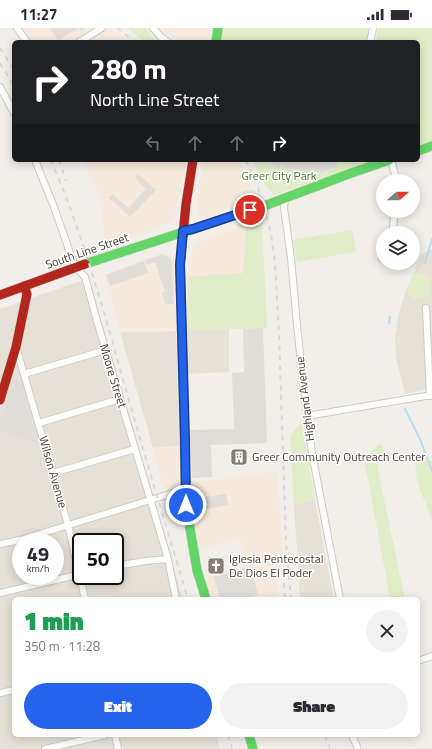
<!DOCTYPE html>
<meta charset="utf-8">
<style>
:root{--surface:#fff;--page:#f2f2f3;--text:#2b2b33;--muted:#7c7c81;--accent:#2563eb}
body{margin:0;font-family:"Titillium Web",sans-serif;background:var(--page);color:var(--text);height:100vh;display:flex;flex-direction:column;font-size:15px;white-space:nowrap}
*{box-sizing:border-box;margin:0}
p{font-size:13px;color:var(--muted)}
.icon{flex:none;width:22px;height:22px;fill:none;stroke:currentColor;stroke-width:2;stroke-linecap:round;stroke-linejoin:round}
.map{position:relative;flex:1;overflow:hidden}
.sheet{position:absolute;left:12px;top:569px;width:408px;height:140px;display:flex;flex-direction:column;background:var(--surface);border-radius:6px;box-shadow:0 2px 10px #0003}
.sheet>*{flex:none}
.top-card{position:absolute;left:12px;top:12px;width:408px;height:122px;border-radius:6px;box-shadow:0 2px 10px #0003;background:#202124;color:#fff;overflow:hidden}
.needle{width:26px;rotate:69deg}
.controls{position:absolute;left:376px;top:146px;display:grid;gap:8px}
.controls a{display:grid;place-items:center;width:44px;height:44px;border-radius:50%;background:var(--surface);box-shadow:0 2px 10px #0003;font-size:20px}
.speed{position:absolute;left:12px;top:505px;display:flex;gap:8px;font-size:20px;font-weight:700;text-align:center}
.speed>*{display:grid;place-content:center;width:52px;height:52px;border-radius:50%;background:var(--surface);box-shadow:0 2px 10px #0003;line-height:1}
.speed small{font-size:10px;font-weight:400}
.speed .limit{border:2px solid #111;border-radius:6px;background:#fff;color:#111}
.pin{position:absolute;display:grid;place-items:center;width:34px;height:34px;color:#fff;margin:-17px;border:2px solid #fff;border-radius:50%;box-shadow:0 1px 4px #0007}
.me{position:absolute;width:44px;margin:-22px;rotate:0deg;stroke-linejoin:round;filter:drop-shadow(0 0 3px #0008)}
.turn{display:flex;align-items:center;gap:14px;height:84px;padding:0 12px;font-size:18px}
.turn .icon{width:52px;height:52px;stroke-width:2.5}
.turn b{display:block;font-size:28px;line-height:34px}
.lanes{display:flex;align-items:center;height:38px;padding:0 12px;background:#0003;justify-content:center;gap:20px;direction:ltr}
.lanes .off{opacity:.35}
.round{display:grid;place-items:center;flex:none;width:42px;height:42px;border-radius:21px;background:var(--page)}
.summary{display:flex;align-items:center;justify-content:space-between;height:68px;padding:0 12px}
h1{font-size:24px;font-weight:800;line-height:30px;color:#1e9e55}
.cta{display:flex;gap:8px;margin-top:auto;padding:8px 12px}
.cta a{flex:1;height:46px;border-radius:24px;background:var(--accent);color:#fff;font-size:16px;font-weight:800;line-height:46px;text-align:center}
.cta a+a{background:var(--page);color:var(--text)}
.status{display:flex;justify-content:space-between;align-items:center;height:28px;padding:0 20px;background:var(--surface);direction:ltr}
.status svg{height:11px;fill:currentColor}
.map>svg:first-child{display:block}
</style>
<div class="status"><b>11:27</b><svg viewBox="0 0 49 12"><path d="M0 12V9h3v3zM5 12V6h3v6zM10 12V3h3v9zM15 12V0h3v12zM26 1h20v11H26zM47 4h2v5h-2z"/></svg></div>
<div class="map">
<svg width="432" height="721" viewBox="0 0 432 721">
<rect width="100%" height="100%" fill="#f2efea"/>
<!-- residential -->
<path fill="#e6e1d7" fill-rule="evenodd" d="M432,221V360L405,366L396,330L395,309L399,285L406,262L422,226Z
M89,250L151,465L183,571H14V707H216L220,721H0V281ZM21,514H55V548H21ZM81,514H115V548H81Z
M229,301V344L187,346V302Z
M176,303L179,418L153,420L120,304Z
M315,472L334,571H300L294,476Z"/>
<!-- commercial -->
<path fill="#f5eadc" d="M21,0H97L74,14H30Z
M110,0H112L129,14H89Z
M162,0H212L209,14H179Z
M84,132H187L174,193L106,219L102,194L101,173Z
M203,132H238L246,146L257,171L204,190L198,188L197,185Z
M247,196L243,245L188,249L193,220L196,215Z
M162,225L167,226L171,228L175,233L176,303L120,304L104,246Z
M179,418L180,452L176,457L164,461L153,420Z
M277,444L283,522L278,556V571H211L204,548L249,536L240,510L196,523L190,479L189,455Z"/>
<!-- green -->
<path fill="#e1edc8" d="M127,0H145L152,9L159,14H145Z
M223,0H368L366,14H220Z
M378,0H432V114L418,119V14H376Z
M252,132H378L274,167L268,161Z
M262,192L267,300L187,302L188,249L243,245L247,196Z
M352,202L356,224L297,234L293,212Z
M414,244L430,249L429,269L413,271L408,266L407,261Z
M302,393L315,472L294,476L290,408Z
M381,415L384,423L378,430V442L405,571H390L369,456L364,433L369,424Z
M415,433H432V492L417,454Z"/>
<!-- parking -->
<path fill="#e1deda" d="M50,0H86L81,4L79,0L58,12Z
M268,132H294V134L296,135L297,132H340L336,134L338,139L313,148L301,149L293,147L294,141H293L288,144L283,137H281L278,141Z
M138,146L156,162L130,189L109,170L113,166L128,180L146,161L135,150Z
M161,227L166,228L170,231L172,235L174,276H165L162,265L165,264L155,234L147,237L145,232Z
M144,233L148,245L110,258L106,247Z
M263,300L267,415L211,417L212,449L192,450L190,402L234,401L232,345L244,344L243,301Z
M13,351L21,352L40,416L0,403V394Z
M226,466L228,477L200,482L198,470Z
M251,538L258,567L242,571H220L214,549Z"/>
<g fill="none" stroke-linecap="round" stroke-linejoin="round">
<!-- stream -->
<path stroke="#b8def2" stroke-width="2" d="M425,235L432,211
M389,295L390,289
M405,381L420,411L432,443"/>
<!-- street casing -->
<g stroke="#cecbc6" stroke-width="8">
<path id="street" d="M17,0L27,14
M153,0L161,9L168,14
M79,14L102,0
M370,14L373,0
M0,59L14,85
M35,132L54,179L73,233L76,239L85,249L97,293L168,531L176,571
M391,132L397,153
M285,170L284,180L291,230L297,297L303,354L312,425L340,571
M392,205L395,183
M382,231L383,230
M426,280L430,368
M16,319L68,497L85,571
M24,346L106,322
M307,388L432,367
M39,395L120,371
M53,445L135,421
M0,516L20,512L186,461
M115,538L146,533L168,531
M0,565L81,546
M418,633L432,628
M0,665L14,662
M115,707L118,721
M352,707L358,721
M45,721L105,707"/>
</g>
<!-- fast casing -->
<g stroke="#d2ccc1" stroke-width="10">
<path id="fast" d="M216,14L218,0
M418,123L432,118
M85,236L264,178L346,147L389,132
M181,267L186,477L197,542L206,571
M249,707L253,721"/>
</g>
<!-- jam casing -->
<g stroke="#d2ccc1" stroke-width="10">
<path id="jam" d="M0,267L85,236
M181,267L180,237L186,176L193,132
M0,372L16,319L27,266L24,258"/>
</g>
<!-- street -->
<use href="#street" stroke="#fdfdfc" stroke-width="6"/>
<!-- fast -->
<use href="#fast" stroke="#63d668" stroke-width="9"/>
<!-- jam -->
<use href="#jam" stroke="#b3261e" stroke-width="9"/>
<!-- rail -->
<path stroke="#d9d9d8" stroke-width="2" stroke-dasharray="5 5" stroke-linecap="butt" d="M117,0L135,14
M0,20L14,42
M0,35L14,58
M51,132C83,207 104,284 126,362C146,432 167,501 188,571
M59,132L66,153
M246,132L258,160L264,178L271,206L275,234L279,306L286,515L291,571
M284,555L285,571
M228,707L232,721
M325,707L330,721"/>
</g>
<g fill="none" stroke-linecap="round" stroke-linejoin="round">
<!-- route casing -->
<g stroke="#184099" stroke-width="10">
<path id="route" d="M186,477L185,410L180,237L183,203L193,201L250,182"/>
</g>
<!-- route -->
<use href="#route" stroke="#2563eb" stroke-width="7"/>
</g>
<!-- icons -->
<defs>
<g id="building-square" transform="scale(0.9)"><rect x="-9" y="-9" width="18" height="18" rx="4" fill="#847d74" stroke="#fff"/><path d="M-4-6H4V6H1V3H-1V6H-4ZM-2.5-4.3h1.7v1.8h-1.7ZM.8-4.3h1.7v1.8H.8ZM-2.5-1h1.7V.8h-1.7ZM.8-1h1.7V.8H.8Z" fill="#fff"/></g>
<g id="church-square" transform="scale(0.9)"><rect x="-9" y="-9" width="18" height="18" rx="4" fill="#847d74" stroke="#fff"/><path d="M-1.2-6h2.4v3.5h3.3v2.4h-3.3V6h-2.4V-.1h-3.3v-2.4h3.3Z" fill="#fff"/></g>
</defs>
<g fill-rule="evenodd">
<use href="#building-square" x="239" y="429"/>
<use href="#church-square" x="216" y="538"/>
</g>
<g text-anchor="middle" stroke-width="3" stroke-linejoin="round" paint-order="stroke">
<!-- park labels -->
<g font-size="12" fill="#4b7f24" stroke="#fff">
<text x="279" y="152">Greer City Park</text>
</g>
<!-- street labels -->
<g font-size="12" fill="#494035" stroke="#fff">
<text transform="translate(87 223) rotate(-19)" y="4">South Line Street</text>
<text transform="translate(113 348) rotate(73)" y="4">Moore Street</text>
<text transform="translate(305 371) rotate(-97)" y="4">Highland Avenue</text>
<text transform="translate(53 444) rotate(74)" y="4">Wilson Avenue</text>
</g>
<!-- poi labels -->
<g font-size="12" fill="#494035" stroke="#fff" text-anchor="start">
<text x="252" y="433">Greer Community Outreach Center</text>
<text x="229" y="535">Iglesia Pentecostal<tspan x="229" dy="14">De Dios El Poder</tspan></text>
</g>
</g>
</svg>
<div class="controls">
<a><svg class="needle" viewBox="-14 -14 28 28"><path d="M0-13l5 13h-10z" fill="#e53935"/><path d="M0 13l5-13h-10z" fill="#7c7c81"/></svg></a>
<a><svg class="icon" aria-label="layers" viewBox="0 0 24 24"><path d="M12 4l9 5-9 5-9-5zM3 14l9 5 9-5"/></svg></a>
</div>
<div class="speed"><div>49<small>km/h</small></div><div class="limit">50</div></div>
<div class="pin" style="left:250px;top:182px;background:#d93025"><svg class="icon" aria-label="arrive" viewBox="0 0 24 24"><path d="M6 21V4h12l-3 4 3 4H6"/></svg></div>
<svg class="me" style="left:186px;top:477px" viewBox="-20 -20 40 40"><circle r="17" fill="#2563eb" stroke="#fff" stroke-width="3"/><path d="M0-11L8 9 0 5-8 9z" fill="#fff"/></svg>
<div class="top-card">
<div class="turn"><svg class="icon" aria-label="right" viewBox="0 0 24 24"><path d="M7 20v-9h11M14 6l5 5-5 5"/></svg><div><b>280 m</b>North Line Street</div></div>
<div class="lanes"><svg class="icon off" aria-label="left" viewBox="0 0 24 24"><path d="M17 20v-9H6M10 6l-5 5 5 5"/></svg><svg class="icon off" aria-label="ahead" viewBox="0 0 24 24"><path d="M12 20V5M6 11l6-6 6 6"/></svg><svg class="icon off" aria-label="ahead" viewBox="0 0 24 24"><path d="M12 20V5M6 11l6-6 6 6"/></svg><svg class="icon" aria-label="right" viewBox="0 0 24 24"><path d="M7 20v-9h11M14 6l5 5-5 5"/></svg></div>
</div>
<section class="sheet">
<div class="summary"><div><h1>1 min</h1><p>350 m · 11:28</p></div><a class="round"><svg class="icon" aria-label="close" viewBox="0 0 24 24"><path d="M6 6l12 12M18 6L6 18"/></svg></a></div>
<div class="cta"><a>Exit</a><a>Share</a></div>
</section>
</div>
